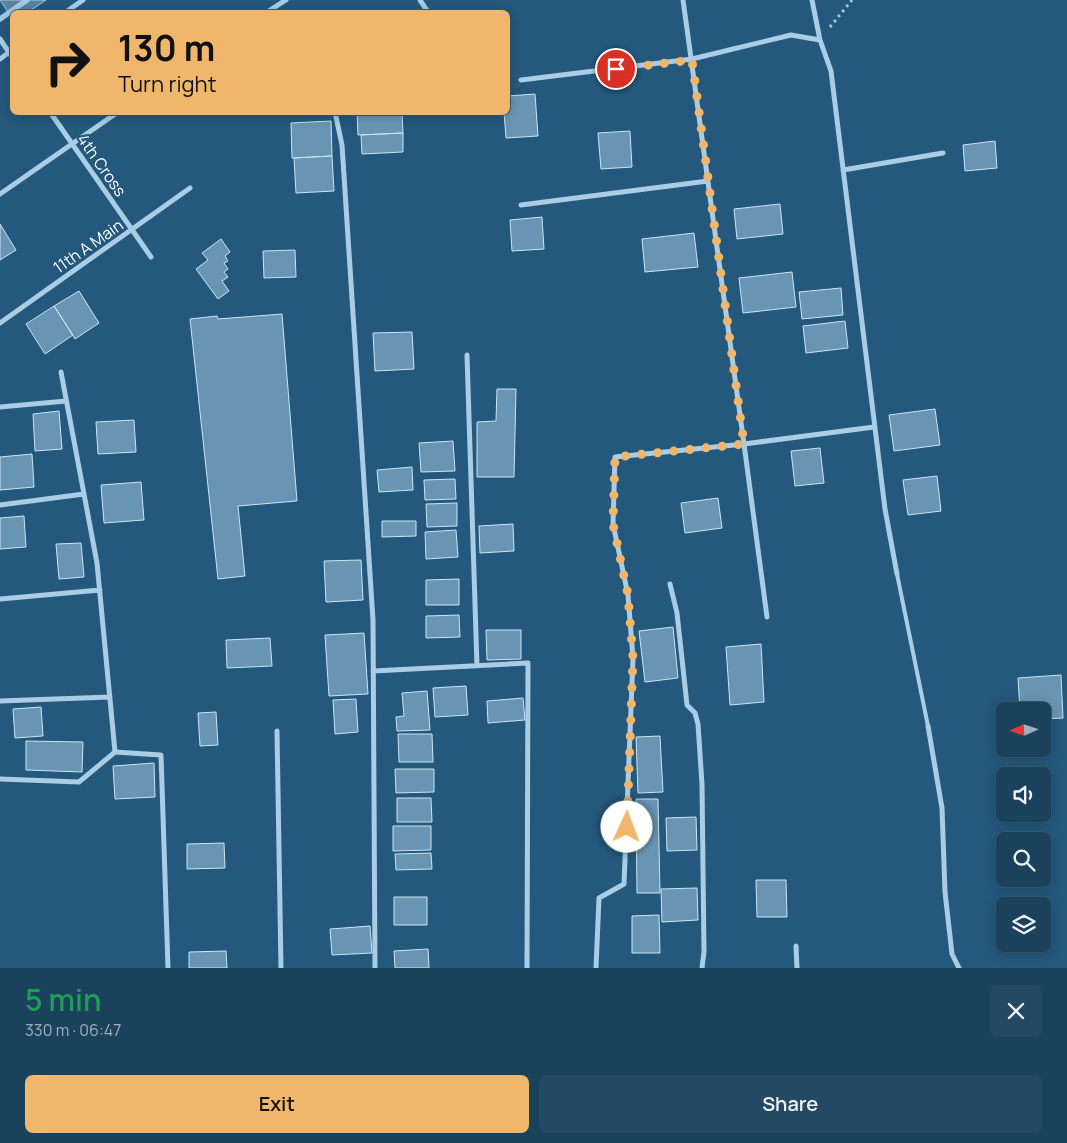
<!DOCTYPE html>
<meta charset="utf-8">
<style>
:root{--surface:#1b425d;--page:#244963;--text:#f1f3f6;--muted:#a0b0bc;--line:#395b72;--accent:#efb66c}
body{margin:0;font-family:Manrope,sans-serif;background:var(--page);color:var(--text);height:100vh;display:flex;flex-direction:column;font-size:19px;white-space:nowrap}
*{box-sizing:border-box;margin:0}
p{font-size:16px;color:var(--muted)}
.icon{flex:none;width:28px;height:28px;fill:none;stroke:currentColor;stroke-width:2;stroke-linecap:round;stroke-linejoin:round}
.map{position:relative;height:968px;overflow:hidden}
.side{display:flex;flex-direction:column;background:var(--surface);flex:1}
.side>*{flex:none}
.top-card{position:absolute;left:10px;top:10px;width:500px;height:105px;border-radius:8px;box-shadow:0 2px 12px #0003,0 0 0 1px var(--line);background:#efb66c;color:#111;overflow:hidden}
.needle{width:32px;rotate:267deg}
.tools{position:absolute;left:996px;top:702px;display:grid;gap:10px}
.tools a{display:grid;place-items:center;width:55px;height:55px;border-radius:8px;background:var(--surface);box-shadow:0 2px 12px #0003,0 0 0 1px var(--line);font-size:25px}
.pin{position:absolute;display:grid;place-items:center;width:42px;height:42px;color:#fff;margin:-21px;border:2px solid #fff;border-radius:50%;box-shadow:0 1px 5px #0007}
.me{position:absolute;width:55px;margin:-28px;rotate:2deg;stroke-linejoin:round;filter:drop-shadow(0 0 4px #0008)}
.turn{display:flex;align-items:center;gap:18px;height:105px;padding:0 25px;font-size:22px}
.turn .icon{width:65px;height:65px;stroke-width:2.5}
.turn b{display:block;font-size:35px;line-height:42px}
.round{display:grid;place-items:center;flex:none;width:52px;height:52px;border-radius:8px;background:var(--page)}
.headline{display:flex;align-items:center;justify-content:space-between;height:85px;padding:0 25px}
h1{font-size:30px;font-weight:600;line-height:38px;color:#1e9e55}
.primary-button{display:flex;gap:10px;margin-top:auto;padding:10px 25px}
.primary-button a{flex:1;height:58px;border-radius:8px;background:var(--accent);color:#111;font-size:20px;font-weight:600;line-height:58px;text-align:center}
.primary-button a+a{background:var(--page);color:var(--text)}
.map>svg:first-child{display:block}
</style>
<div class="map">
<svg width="1067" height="968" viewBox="0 0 1067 968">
<rect width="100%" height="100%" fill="#24587c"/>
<!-- water -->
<path fill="#5d829c" stroke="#9dcae6" d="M0,0H46L28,12H12V18Z"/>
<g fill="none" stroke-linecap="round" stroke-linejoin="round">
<!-- stream -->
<path stroke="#9dcae6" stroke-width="5.5" d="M0,19L27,0"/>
</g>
<!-- building -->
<path fill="#6995b4" stroke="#cbe4f4" d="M535,94L538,136L506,138L504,112H508V96Z
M357,112H402L403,133L358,135Z
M331,121L332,156L292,158L291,123Z
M630,131L632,167L601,169L598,133Z
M403,133V152L362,154L361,135Z
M995,141L997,168L965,171L963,145Z
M332,156L334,191L296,193L294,158Z
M780,204L783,234L737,239L734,209Z
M542,217L544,249L512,251L510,220Z
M0,224L16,250L0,260Z
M694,233L698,267L645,272L642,239Z
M221,239L230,252L225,256L228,261L224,263L228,269L224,272L228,277L222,281L229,291L218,299L196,269L208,260L202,253Z
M295,250L296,277L264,278L263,251Z
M792,272L796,307L743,313L739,278Z
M841,288L843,315L802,319L799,292Z
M79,291L99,323L75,339L54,306Z
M54,306L73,335L45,354L26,324Z
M282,314L297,501L238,506L245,576L218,579L190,319L217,316L218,319Z
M845,321L848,348L806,353L803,326Z
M412,332L414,369L375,371L373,333Z
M497,389H516L514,477H477V422L496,421Z
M935,409L940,445L894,451L889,415Z
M59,411L62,449L35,451L33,414Z
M134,420L136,452L98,454L96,422Z
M453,441L455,471L421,472L419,443Z
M820,448L824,483L795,486L791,451Z
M32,454L34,487L0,490V457Z
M412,467L413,490L379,492L377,470Z
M937,476L941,511L908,515L903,480Z
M455,479L456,499L425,500L424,480Z
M141,482L144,520L104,523L101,485Z
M718,498L722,528L685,533L681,503Z
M457,503V526L427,527L426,504Z
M24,516L26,547L0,549V518Z
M382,521H416V536L382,537Z
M513,524L514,551L480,553L479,526Z
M456,530L458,557L426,559L425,532Z
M81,543L84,577L59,579L56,544Z
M361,560L363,600L326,602L324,561Z
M459,579V605H426V580Z
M459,615L460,637L426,638V616Z
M673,627L678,678L645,682L639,631Z
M486,630H521V659L487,660Z
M364,633L368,694L329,696L325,635Z
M270,638L272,666L227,668L226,640Z
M761,644L764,702L730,705L726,647Z
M1061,675L1063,718L1042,719V711H1020L1018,678Z
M466,686L468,715L435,717L433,688Z
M427,691L430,730L397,731L396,717L404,716L402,693Z
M523,698L525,720L488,723L487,701Z
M356,699L358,732L335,734L333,700Z
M41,707L43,736L15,738L13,709Z
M216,712L218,745L200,746L198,713Z
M398,734H432L433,762H399Z
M660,736L663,792L638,793L636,737Z
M26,741L83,742L82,772L26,770Z
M154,763L155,797L115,799L113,766Z
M395,769H434V792L396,793Z
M397,798H431L432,822H397Z
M636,799H658L660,893H637Z
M696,817L697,850L667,851L666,818Z
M393,826H431V850L393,851Z
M224,843L225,868L187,869V844Z
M431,853L432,869L396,870L395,854Z
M756,880H786L787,917H757Z
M697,888L698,920L662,922L661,889Z
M394,897H427V925H394Z
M659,915L660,953H632V916Z
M370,926L372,953L332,955L330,929Z
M428,949L429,968H395L394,951Z
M226,951L227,968H189V952Z"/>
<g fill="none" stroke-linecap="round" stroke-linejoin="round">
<!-- path -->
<path stroke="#a8cde5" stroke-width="3" stroke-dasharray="2.5 4" stroke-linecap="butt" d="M830,27L852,0"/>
<!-- service -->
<path stroke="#a8cde5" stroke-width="4" d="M897,574L928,726"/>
<!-- minor -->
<path stroke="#a8cde5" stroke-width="5" d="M420,0L428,12
M683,0L744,444L874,427
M812,0L820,40L831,71L885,509L897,574
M66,12L83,0
M267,12L286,0
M0,39L12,57
M0,59L12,50
M521,80L692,59L791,35L820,40
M50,112L151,257
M335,112L342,145L373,620L375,968
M843,170L943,153
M0,194L118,112
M521,205L708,181
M0,323L190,188
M467,355L477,666
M61,372L97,563L115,752L161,755L168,968
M0,407L66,401
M0,505L84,494
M670,584L677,613L687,705L695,713L698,724L702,784L704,952L702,968
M0,599L100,590
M373,671L528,663L527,968
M0,701L110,697
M928,726L942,808L945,892L952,954L959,968
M277,731L281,968
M0,779L79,782L115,752
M796,946L797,968
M596,968L599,898L624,884L633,658L628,595L613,524L615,457L744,444L767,617"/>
</g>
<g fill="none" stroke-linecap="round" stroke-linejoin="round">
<!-- route -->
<path stroke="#efb66c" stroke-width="9" stroke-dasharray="0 16.2" d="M616,69L692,60L744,444L615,457L613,524L628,595L633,658L627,827"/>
</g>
<g text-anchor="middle" stroke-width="4.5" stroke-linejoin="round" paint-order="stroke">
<!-- street labels -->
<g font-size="16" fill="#fff" stroke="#24587c">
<text transform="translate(102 165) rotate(55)" y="6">4th Cross</text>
<text transform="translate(88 246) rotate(-35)" y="6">11th A Main</text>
</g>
</g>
</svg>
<div class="tools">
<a><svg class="needle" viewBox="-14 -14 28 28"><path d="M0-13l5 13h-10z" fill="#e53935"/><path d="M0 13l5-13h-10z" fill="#a0b0bc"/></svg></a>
<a><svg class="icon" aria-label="sound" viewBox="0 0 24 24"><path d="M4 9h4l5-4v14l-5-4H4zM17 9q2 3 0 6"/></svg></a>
<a><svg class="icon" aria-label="search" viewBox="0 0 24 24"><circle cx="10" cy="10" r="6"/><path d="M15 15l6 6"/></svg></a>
<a><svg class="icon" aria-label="layers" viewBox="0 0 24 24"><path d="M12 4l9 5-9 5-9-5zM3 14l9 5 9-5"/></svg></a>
</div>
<div class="pin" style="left:616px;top:69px;background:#d93025"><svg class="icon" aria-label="arrive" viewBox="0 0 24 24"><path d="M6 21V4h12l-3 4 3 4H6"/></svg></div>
<svg class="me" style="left:627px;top:827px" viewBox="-20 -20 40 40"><circle r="19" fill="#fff"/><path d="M0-13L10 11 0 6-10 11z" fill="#efb66c"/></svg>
<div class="top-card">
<div class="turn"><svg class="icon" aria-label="right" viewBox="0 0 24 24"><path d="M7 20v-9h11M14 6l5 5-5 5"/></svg><div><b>130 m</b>Turn right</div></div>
</div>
</div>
<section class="side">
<div class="headline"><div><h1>5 min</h1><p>330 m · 06:47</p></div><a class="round"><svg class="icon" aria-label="close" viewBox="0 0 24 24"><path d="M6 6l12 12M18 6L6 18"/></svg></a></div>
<div class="primary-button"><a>Exit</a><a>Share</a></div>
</section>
